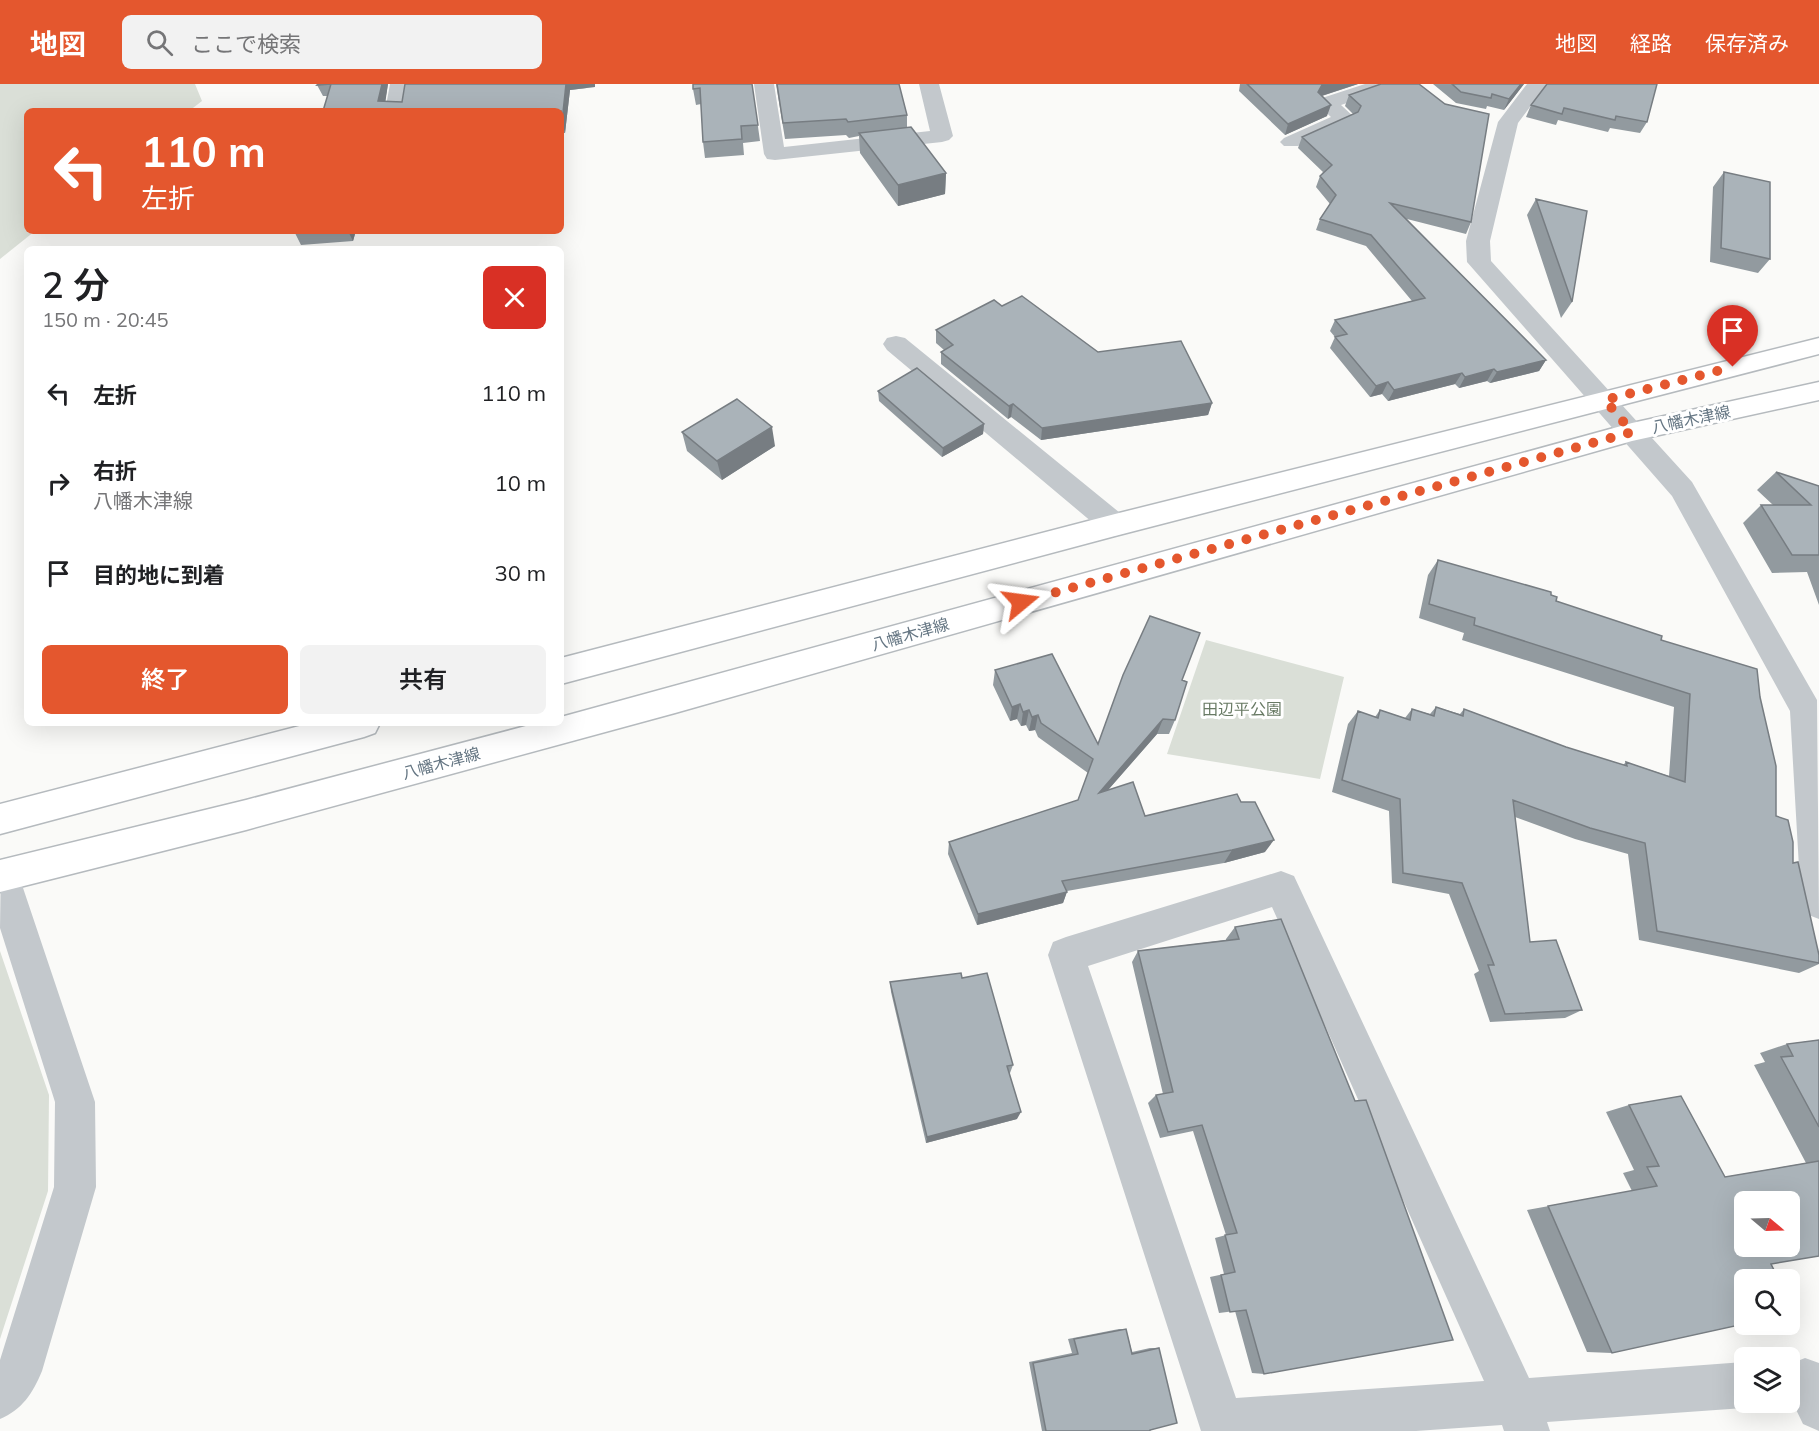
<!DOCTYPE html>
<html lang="ja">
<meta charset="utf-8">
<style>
:root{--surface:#fff;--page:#f2f2f2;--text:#202124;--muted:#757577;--accent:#e4572e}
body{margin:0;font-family:Mulish,"Noto Sans JP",sans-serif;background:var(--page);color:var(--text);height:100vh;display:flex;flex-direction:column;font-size:22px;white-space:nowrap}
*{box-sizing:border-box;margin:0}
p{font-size:20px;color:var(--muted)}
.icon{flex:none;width:33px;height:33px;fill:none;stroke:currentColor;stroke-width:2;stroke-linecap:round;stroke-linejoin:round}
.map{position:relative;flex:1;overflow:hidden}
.sheet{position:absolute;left:24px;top:162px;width:540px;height:480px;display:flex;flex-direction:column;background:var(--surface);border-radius:9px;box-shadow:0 6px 24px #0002}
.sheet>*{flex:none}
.top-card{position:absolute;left:24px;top:24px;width:540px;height:126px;border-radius:9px;box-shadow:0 6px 24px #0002;background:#e4572e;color:#fff;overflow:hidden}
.needle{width:39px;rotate:109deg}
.tools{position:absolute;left:1734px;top:1107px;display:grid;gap:12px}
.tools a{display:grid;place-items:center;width:66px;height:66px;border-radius:9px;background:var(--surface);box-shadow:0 6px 24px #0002;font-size:30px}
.pin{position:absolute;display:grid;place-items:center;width:51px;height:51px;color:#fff;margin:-62px -26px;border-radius:50% 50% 50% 0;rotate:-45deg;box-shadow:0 0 6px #0007}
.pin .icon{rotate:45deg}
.me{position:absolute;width:66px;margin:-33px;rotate:74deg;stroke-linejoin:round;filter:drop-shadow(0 0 4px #0008)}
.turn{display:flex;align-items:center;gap:21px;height:126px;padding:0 18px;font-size:27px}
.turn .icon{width:78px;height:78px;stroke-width:2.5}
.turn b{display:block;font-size:42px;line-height:51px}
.round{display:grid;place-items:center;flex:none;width:63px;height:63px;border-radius:9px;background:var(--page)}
.overview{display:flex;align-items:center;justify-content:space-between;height:102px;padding:0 18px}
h1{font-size:36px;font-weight:600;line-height:45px}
.action{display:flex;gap:12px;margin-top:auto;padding:12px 18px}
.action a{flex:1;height:69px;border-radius:9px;background:var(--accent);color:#fff;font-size:24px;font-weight:600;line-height:69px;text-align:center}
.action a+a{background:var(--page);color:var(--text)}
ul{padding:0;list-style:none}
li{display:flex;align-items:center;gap:18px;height:90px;padding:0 18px}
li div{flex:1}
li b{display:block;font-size:22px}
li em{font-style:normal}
header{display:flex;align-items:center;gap:36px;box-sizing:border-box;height:84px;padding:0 30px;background:var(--accent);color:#fff}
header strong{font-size:28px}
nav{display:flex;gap:33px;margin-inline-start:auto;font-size:21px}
.search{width:420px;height:54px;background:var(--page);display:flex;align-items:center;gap:15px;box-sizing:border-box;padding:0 21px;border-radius:9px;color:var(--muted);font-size:22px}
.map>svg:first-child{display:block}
</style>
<header>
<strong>地図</strong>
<div class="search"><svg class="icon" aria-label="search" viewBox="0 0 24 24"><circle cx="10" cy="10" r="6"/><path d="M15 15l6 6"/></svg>ここで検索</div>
<nav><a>地図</a><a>経路</a><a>保存済み</a></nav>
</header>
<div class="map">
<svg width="1819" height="1347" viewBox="0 0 1819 1347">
<rect width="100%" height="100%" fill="#fafaf8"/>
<!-- green -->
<path fill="#dadfd7" d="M0,0H195L202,17L189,27H27V147H35L0,175Z
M1206,556L1344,593L1320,695L1167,670Z
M0,867L49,1011L48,1107L0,1255Z"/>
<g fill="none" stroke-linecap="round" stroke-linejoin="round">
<!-- primary casing -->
<g stroke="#b5babe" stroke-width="3">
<path id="primary" d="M1819,254V270L1115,452L561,600V574L1115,430Z
M1819,298V316L1632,357L675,629L246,746L0,808V776L246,716L537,639H561V633L1632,339Z
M311,639H380L375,649L364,653L0,750V720Z"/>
</g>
<!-- minor -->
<path fill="#c3c8cc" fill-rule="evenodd" d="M390,0H410L405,27H385Z
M754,0H774L784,63L930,47L919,0H939L953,52L949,56L942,58L775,76L767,75L764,70Z
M1365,0H1395L1392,4L1341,21L1355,34L1352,38L1298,62H1284L1280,58L1284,54L1331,33L1316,19L1319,15Z
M1527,0H1547L1518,39L1490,157L1491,177L1692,398L1817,616L1819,835L1806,830L1801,818L1790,627L1672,412L1467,178L1466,157L1498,38Z
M896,252L905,254L1125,433L1129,441L1125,449L1115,452L1105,449L887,266L883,260L887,254Z
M1,776L13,780L19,792L95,1018L96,1103L42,1287C33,1309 22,1326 0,1335V1276L54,1103L55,1018L0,844Z
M1281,787L1294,792L1529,1294L1744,1278V1318H1756L1744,1324L1547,1338L1550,1347H1504L1502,1341L1416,1347H1201L1048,871L1053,858L1066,853ZM1272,823L1484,1297L1236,1314L1088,882Z
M1805,1274L1819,1279V1347L1803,1340L1790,1313V1280Z"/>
<!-- primary -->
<use href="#primary" fill="#fff" fill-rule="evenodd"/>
</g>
<!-- wall -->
<path fill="#929a9f" d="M318,0H388L385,17L402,18L595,3L570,6L565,49H561V27H323L328,12H323L317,1Z
M752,0L760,57L743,59L744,71L705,74L703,58L701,20L696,21L693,5Z
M776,0H899L907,31V44L946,89L945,110L898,122L860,69L859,52L849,54L846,51L785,55Z
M1240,0H1358L1322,12L1327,32L1285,51L1239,7Z
M1381,0L1471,138L1466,150L1407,135L1546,276L1539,287L1490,299L1487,297L1459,304L1455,300L1388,317L1382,310L1370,313L1330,264L1335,253L1330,247L1335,236L1412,217L1366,162L1316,146L1320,135L1330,120L1316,103L1320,92L1323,88L1298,64L1302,53L1353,30L1345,22L1349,11Z
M1433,0H1524L1504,26L1487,22L1486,25L1456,19Z
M1547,0L1647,38L1640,49L1610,44L1608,48L1558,36L1556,41L1526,33L1531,21Z
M1724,88L1770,175L1758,189L1710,178L1713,103Z
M1536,115L1572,218L1561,234L1527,131Z
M296,147H457L355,150L353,157L301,161L295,149Z
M1002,222L1098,268L1212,319L1208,331L1041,356L1011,333L1008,335L941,280V268L944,266L936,259V246Z
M878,307L984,340L983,350L942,373L879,317Z
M682,348L775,362L722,396L687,367Z
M1776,388L1819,402V521L1807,488L1772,489L1743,439L1761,421H1773L1757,406Z
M1438,476L1551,511L1556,517L1661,556L1760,613L1776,732L1793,779L1819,871V880L1799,889L1639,856L1628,770L1575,755L1515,733L1530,858L1582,926L1565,934L1490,938L1474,890L1479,887L1449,810L1392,799L1389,727L1332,708L1348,640L1358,627L1375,633L1380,626L1405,634L1412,625L1430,630L1436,623L1460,630L1464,625L1566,663L1623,681L1626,678L1669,692L1674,623L1462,556L1464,549L1419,534L1428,491Z
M995,586L1098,660L1182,596L1175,636L1169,650H1157L1108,706L1145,732L1265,768L1224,779L1067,807L1063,819L977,841L948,770L949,758L1078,716L1088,689L1038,653L1035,646L1029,647L1026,641L1021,642L1017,635L1010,637L993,601Z
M1281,835L1264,1290L1252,1289L1235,1227L1219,1229L1210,1193L1224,1190L1215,1154L1226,1151L1193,1047L1160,1054L1148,1019L1156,1011L1163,1010L1132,878L1138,867L1226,856V855L1235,843Z
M962,894L1013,981L1010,989H1009L1017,1035L926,1059L891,908L890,898Z
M1819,956V1172L1771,1180L1612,1269L1587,1268L1527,1126L1632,1107L1623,1089L1634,1086L1606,1028L1629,1021L1725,1093L1806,1079L1754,981L1765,978L1760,969L1787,960Z
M1119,1245H1126L1132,1268L1150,1264H1159L1150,1347H1042L1029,1278L1072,1269L1068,1255Z"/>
<!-- shaded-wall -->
<path fill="#777d82" d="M382,0H388L384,27L378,17Z
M566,0H595V3L570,6L565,49L562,38Z
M1327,0H1358L1318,13V8L1322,1Z
M1521,0H1524L1504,26L1509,15Z
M1331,21L1327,32L1285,51L1288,40Z
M946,89L945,110L898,122V101Z
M348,147H353L355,150L353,157Z
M1546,276L1539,287L1490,299L1497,288Z
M1494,285L1487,297L1459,304L1465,293Z
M1462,289L1455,300L1388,317L1394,306Z
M1388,298L1382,310L1370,313L1376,302Z
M1212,319L1208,331L1041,356L1042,344Z
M1013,320L1011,333L1008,335L1009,322Z
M984,340L983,350L942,373L943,364Z
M772,343L775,362L722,396L717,377Z
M1020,620L1017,635L1010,637L1012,623Z
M1029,626L1026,641L1021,642L1023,628Z
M1038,631L1035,646L1029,647L1032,633Z
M1163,635L1157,650L1094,722L1099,709Z
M1274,756L1265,768L1224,779L1232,766Z
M1067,808L1063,819L977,841L978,830Z
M1021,1028L1017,1035L926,1059L927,1053Z"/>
<!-- building -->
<path fill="#aab3b9" stroke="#777d82" stroke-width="1.5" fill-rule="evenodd" d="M318,0H382L378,17L402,18L405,0H566L562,38H561V27H323L331,0L317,1Z
M693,0H752L758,41L741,42L742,55L703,58L700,4L693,5Z
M777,0H899L907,31L848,38L846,35L783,39Z
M1247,0H1327L1322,1L1318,8L1331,21L1288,40Z
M1381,0H1419L1445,20L1489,30L1471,138L1390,119L1546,276L1497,288L1494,285L1465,293L1462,289L1394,306L1388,298L1376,302L1335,253L1347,250L1335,236L1425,214L1371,151L1320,135L1336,111L1320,92L1332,81L1302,53L1358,28L1361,22L1349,11Z
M1452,0H1521L1509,15L1492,10L1491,14L1461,8Z
M1547,0H1657L1647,38L1616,32L1615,36L1564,24L1562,30L1531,21Z
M911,43L946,89L898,101L859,49Z
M1724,88L1770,98V175L1721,164Z
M1536,115L1587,127L1572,218Z
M296,147H328L295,149Z
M1022,212L1098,268L1181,257L1212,319L1042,344L1013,320L1009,322L941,268L953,261L936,246L994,216L1002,222Z
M917,284L984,340L943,364L878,307Z
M737,315L772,343L717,377L682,348Z
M1776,388L1819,402V471H1792L1761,421H1811Z
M1438,476L1551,508V511L1557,513L1556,517L1662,552L1661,556L1757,585L1760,613L1776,682V732L1788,736L1793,758V779L1798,778L1819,871V879L1657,847L1645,759L1590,744L1513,716L1530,858L1556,856L1582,926L1505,930L1488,881H1494L1462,799L1403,789L1400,715L1342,696L1358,627L1378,634L1380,626L1410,636L1412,625L1434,632L1436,623L1463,632L1464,625L1566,663L1627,682L1626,678L1685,698L1690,610L1474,541L1475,534L1429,520Z
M1150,532L1200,549L1182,596L1187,598L1175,636L1163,635L1099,709L1133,698L1145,732L1237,710L1241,718H1255L1274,756L1232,766L1062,797L1067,808L978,830L949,758L1078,716L1093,675L1041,639L1038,631L1032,633L1029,626L1023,628L1020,620L1012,623L995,586L1052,570L1098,660L1123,591Z
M1281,835L1355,1017L1366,1016L1453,1256L1264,1290L1246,1226L1230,1228L1221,1191L1235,1188L1225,1151L1237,1149L1202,1041L1168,1048L1156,1011L1173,1008L1138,867L1239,855L1235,843Z
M961,889L962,894L987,889L1013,981L1007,982L1021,1028L927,1053L890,898Z
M1819,956V1043L1781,973L1793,972L1787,960Z
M1681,1012L1725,1093L1819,1077V1172L1771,1180L1779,1196H1744V1240L1612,1269L1548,1122L1657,1102L1647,1083L1659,1082L1629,1021ZM1744,1118H1790V1162H1744Z
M1790,1215L1797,1229L1790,1230Z
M1126,1245L1132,1270L1159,1264L1177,1339L1150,1346V1347H1046L1033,1279L1078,1270L1074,1255Z"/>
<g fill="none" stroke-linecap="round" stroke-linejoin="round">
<!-- route -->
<path stroke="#e4572e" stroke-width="10" stroke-dasharray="0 18" d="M1021,518L1632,348L1605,316L1733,283"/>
</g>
<g text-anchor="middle" stroke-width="6" stroke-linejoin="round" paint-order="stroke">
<!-- street labels -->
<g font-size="16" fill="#657683" stroke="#fff">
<text transform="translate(1691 335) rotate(-12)" y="6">八幡木津線</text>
<text transform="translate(910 550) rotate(-16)" y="6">八幡木津線</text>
<text transform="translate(441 679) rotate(-15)" y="6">八幡木津線</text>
</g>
<!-- park labels -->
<g font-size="16" fill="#687a64" stroke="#fff">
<text x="1242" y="631">田辺平公園</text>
</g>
</g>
</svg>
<div class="tools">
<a><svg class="needle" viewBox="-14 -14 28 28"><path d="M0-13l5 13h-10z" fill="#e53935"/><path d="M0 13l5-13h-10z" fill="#757577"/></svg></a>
<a><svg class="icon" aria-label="search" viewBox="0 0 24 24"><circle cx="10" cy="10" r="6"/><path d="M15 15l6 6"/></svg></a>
<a><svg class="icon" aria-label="layers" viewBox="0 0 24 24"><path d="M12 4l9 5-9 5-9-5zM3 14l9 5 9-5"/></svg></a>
</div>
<div class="pin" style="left:1733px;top:283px;background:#d93025"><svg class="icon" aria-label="arrive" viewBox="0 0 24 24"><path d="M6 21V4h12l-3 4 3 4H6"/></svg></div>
<svg class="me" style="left:1021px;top:518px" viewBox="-20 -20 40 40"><path d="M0-17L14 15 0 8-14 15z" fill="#e4572e" stroke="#fff" stroke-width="4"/></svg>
<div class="top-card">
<div class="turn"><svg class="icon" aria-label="left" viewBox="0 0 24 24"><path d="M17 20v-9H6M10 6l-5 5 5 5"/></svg><div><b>110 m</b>左折</div></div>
</div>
<section class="sheet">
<div class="overview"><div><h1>2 分</h1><p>150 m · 20:45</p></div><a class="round" style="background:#d93025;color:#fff"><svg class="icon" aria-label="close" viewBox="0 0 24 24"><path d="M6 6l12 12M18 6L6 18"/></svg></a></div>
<ul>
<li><svg class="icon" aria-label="left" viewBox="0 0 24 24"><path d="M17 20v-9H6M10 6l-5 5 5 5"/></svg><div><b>左折</b></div><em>110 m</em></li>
<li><svg class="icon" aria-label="right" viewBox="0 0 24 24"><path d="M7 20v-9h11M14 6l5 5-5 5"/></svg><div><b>右折</b><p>八幡木津線</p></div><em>10 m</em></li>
<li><svg class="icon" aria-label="arrive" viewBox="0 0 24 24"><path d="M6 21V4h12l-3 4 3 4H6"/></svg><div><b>目的地に到着</b></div><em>30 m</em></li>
</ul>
<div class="action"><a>終了</a><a>共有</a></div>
</section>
</div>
